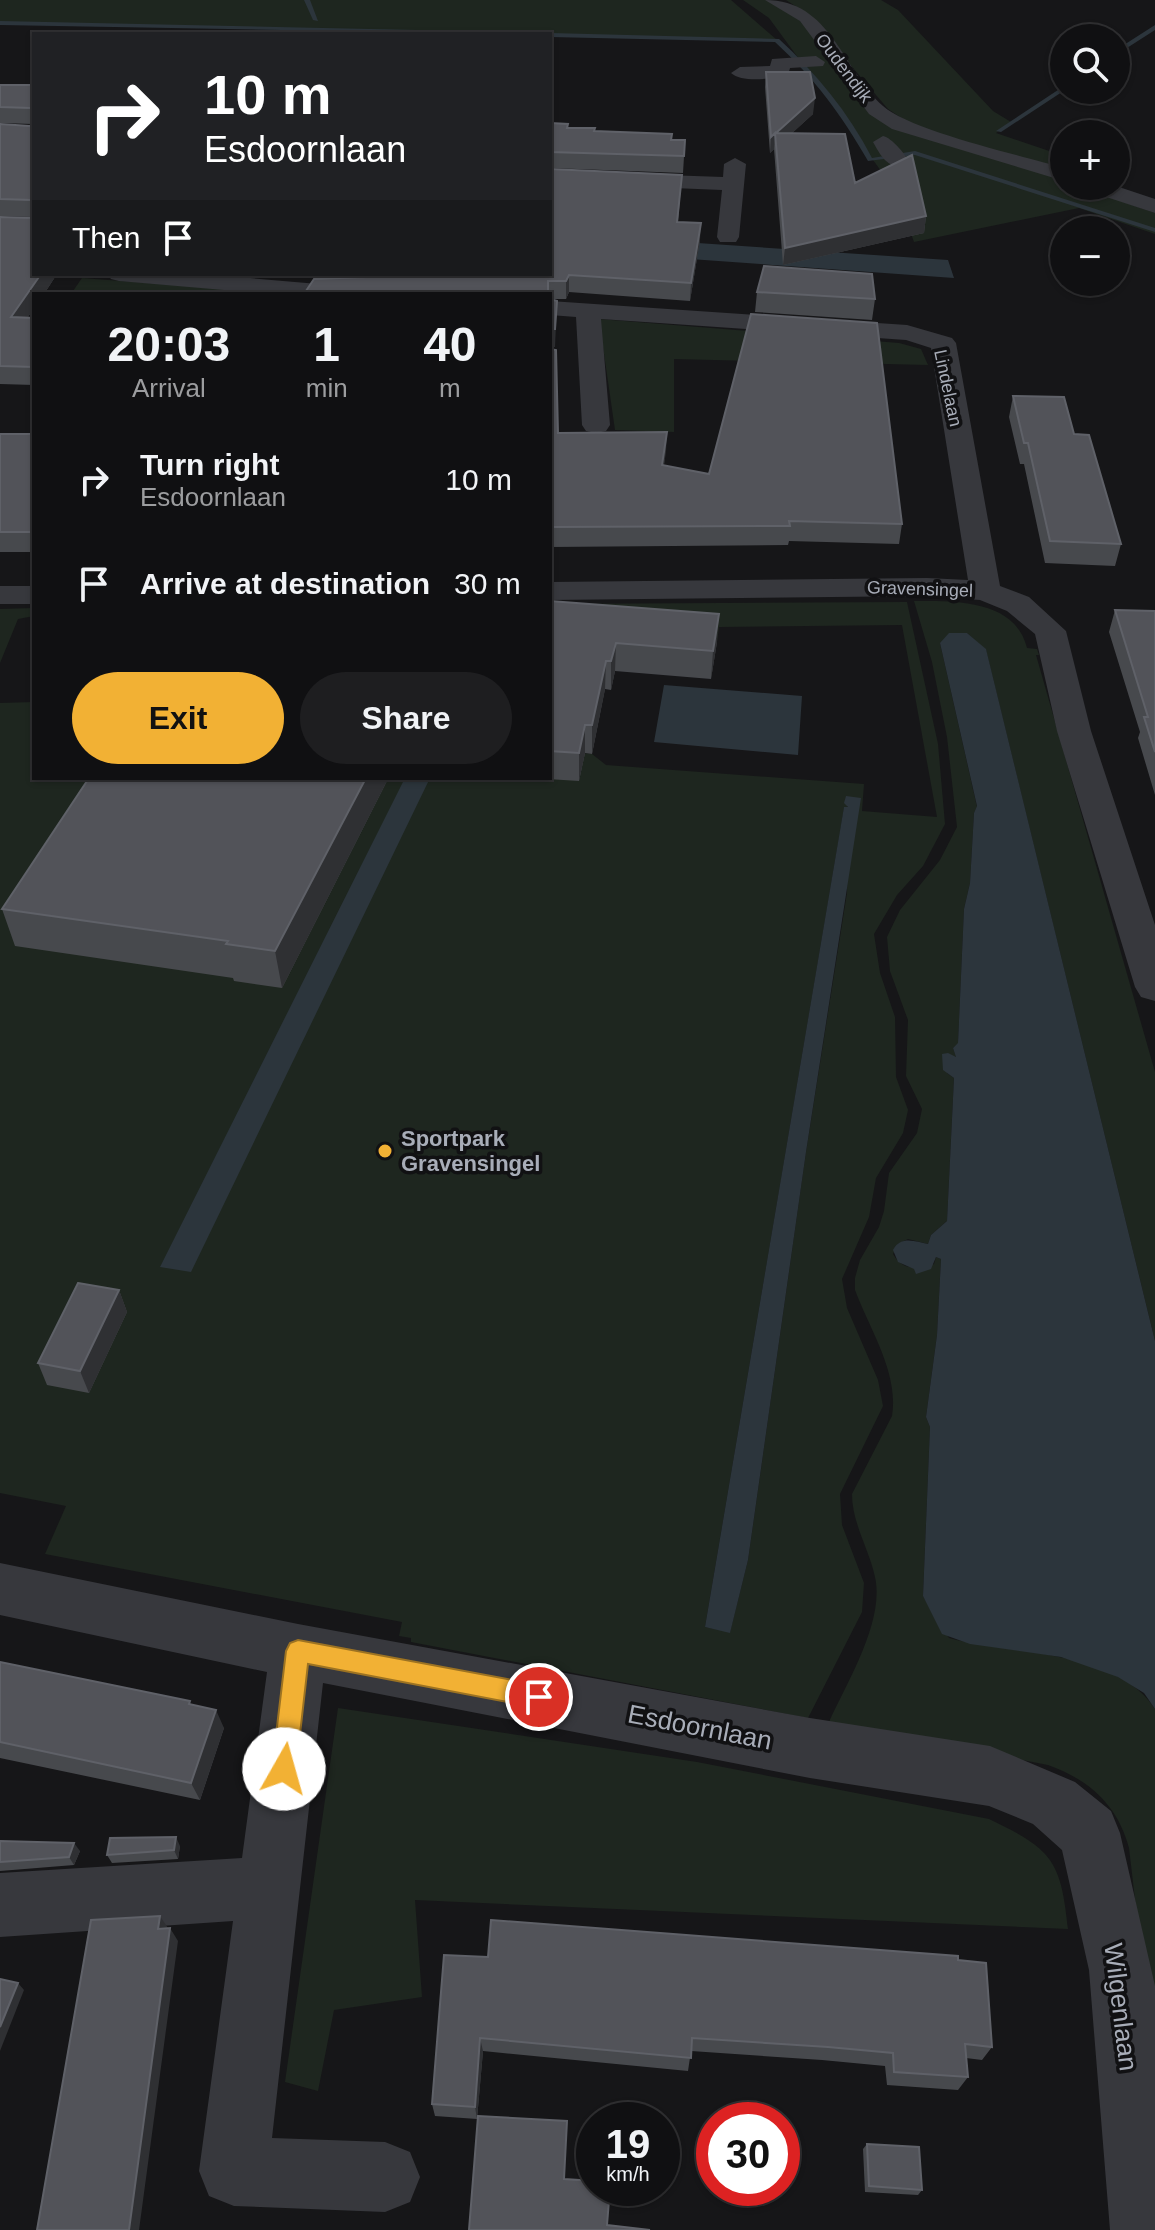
<!DOCTYPE html>
<meta charset="utf-8">
<style>
:root{--surface:#101012;--page:#1e1e20;--text:#f1f3f6;--muted:#9c9d9f;--line:#303032;--accent:#f2b134}
body{margin:0;font-family:Helvetica,sans-serif;background:var(--page);color:var(--text);height:100vh;display:flex;flex-direction:column;font-size:30px;white-space:nowrap}
*{box-sizing:border-box;margin:0}
p{font-size:26px;color:var(--muted)}
.icon{flex:none;width:44px;height:44px;fill:none;stroke:currentColor;stroke-width:2;stroke-linecap:round;stroke-linejoin:round}
.map{position:relative;flex:1;overflow:hidden}
.side{position:absolute;left:32px;top:292px;width:520px;height:488px;display:flex;flex-direction:column;background:var(--surface);border-radius:0px;box-shadow:0 2px 6px #0004,0 0 0 2px var(--line)}
.side>*{flex:none}
.guide{position:absolute;left:32px;top:32px;width:520px;height:244px;border-radius:0px;box-shadow:0 2px 6px #0004,0 0 0 2px var(--line);background:#202124;color:#fff;overflow:hidden}
.fabs{position:absolute;left:1050px;top:24px;display:grid;gap:16px}
.fabs a{display:grid;place-items:center;width:80px;height:80px;border-radius:50%;background:var(--surface);box-shadow:0 2px 6px #0004,0 0 0 2px var(--line);font-size:40px}
.speed{position:absolute;left:576px;top:2102px;display:flex;gap:16px;font-size:40px;font-weight:700;text-align:center}
.speed>*{display:grid;place-content:center;width:104px;height:104px;border-radius:50%;background:var(--surface);box-shadow:0 2px 6px #0004,0 0 0 2px var(--line);line-height:1}
.speed small{font-size:20px;font-weight:400}
.speed .limit{border:12px solid #d22;background:#fff;color:#111}
.pin{position:absolute;display:grid;place-items:center;width:68px;height:68px;color:#fff;margin:-34px;border:4px solid #fff;border-radius:50%;box-shadow:0 2px 8px #0007}
.me{position:absolute;width:88px;margin:-44px;rotate:7deg;stroke-linejoin:round;filter:drop-shadow(0 0 6px #0008)}
.turn{display:flex;align-items:center;gap:28px;height:168px;padding:0 40px;font-size:36px}
.turn .icon{width:104px;height:104px;stroke-width:2.5}
.turn b{display:block;font-size:56px;line-height:68px}
.then{display:flex;align-items:center;height:76px;padding:0 40px;background:#0003;gap:16px;font-size:30px}
.eta{display:flex;justify-content:space-evenly;align-items:center;height:136px;text-align:center}
.eta b{font-size:48px;font-weight:600;line-height:56px}
.button{display:flex;gap:16px;margin-top:auto;padding:16px 40px}
.button a{flex:1;height:92px;border-radius:48px;background:var(--accent);color:#111;font-size:32px;font-weight:600;line-height:92px;text-align:center}
.button a+a{background:var(--page);color:var(--text)}
ul{padding:0;list-style:none}
li{display:flex;align-items:center;gap:24px;height:104px;padding:0 40px}
li div{flex:1}
li b{display:block;font-size:30px}
li em{font-style:normal}
.map>svg:first-child{display:block}
</style>
<div class="map">
<svg width="1155" height="2230" viewBox="0 0 1155 2230">
<rect width="100%" height="100%" fill="#161618"/>
<!-- green -->
<path fill="#1e261f" fill-rule="evenodd" d="M0,0H731L777,40L0,23Z
M743,0H770L799,19L877,116L1064,181V186H1078L1155,213V234L1079,208L914,242L895,190L769,18Z
M786,0H881L898,10L993,111L1011,122L996,133L1064,156V173L932,133L909,123L888,109L806,13Z
M82,278L291,294H71Z
M599,319L899,343L921,349L928,365L674,359V432L615,430Z
M914,601C954,601 1015,599 1027,648L1037,649L1039,655H1036L1155,1072V1341L986,650L967,633L940,643L977,807L974,813L970,883L964,909L958,1044L953,1048L956,1056L947,1073L954,1078L947,1221L931,1235L928,1244L908,1239L898,1244L893,1254C903,1272 918,1268 934,1264L936,1257L941,1259L937,1335L926,1417L930,1427L923,1596L949,1638C1011,1655 1116,1649 1155,1709V2069L1129,1848C1118,1805 1088,1779 1048,1765L829,1722C847,1682 885,1621 875,1577C869,1549 852,1523 852,1494L892,1416C899,1373 870,1330 855,1290V1278L860,1260L879,1227L884,1211L889,1173L917,1133L922,1109L906,1076L908,1020L890,971L887,937L900,910L940,860L957,827L947,737L932,662Z
M907,602L938,744L945,824L923,866L897,895L874,934L880,973L895,1017L896,1077L908,1110L903,1133L876,1178L869,1217L842,1279L847,1308L878,1380L883,1406L840,1494L842,1525L864,1583L862,1612L808,1718L411,1642V1638L399,1636L402,1622L45,1554L66,1506L0,1493V703L34,702V778H550V750L592,754L606,765L864,784L862,811L937,817L902,625L719,627L717,642L550,629V604ZM848,803L847,893L806,1152L748,1560L730,1632L705,1627L844,808H847Z
M34,608V616L18,619L0,663V609Z
M338,1708L697,1762L989,1819C1052,1849 1061,1860 1068,1929L415,1900L422,1997L334,2010L318,2091L285,2082Z"/>
<!-- water -->
<path fill="#2c353c" d="M550,233L948,260L954,278L550,249Z
M949,633H967L986,649L1155,1341V1709L1144,1693L1118,1677L1061,1657L970,1644L942,1634L923,1596L930,1427L926,1417L937,1335L941,1259L936,1257L931,1269L916,1274L914,1269L898,1262L893,1250C901,1235 916,1242 928,1244L931,1235L947,1221L954,1078L943,1070L942,1054L948,1053L956,1057L953,1048L958,1043L964,909L970,883L974,813L977,806L940,643Z
M664,685L802,696L798,755L654,742Z
M405,778H430L191,1272L160,1267Z
M846,796L861,798L806,1152L748,1560L730,1633L705,1627L844,807H848L844,803Z"/>
<g fill="none" stroke-linecap="round" stroke-linejoin="round">
<!-- stream -->
<path fill="#2c353c" fill-rule="evenodd" d="M304,0H310L318,21L313,20Z
M0,21L514,32L517,34L0,25Z
M1155,25V30L1116,55V50Z
M550,33L779,39C817,74 848,112 872,158L915,151L1155,228V232L915,155L868,161C841,114 815,79 775,42L550,37L548,34Z
M1064,86L1065,90L1001,132L996,131Z"/>
<!-- minor -->
<path fill="#37383d" fill-rule="evenodd" d="M765,0C831,0 842,69 883,106C911,131 1023,156 1064,168V181L892,129L869,114L800,21Z
M816,56L825,62L823,66L790,68L788,75C772,79 742,83 731,73L740,67L770,66L772,59Z
M883,136C892,138 904,153 909,161L906,165C888,170 881,156 873,142Z
M735,158L746,164L739,237L736,242H720L717,237L722,190L550,183V171L723,177L724,164Z
M1085,186H1116L1155,199V213L1088,191Z
M107,274H203L353,287L362,289L365,294H269L119,281L111,279Z
M550,301L907,325L952,338L956,343L1000,586L1029,597L1066,631L1091,731L1155,925V1001L1141,997L1135,987L1057,731L1035,634L1007,611L980,600L927,596L550,600V582L927,578L968,580L931,348L906,340L601,319L610,425L606,431L596,433L586,431L582,425L576,317L550,315Z
M0,586H34V604H0Z
M0,1563L298,1624L810,1718L990,1746L1075,1782L1111,1811L1120,1833L1155,1986V2230H1110L1089,1970L1062,1850L1033,1824L989,1806L810,1778L323,1683L272,2138L385,2142L410,2152L420,2177L410,2202L385,2212L234,2206L209,2196L199,2171L233,1921L0,1937V1873L242,1858L267,1672L0,1615Z"/>
</g>
<!-- wall -->
<path fill="#47494d" d="M766,72L813,114L792,133L855,183L926,216L924,233L783,265L774,149L770,153L765,87Z
M0,85H34V274H57L44,294H34V308L28,317L34,318V385L0,384V217L32,218V217L0,216V124L30,126L32,124L0,123Z
M550,123L568,124V128L672,140H685L683,173L550,168Z
M682,175L678,222L700,240L690,301L569,292L566,299H550V294H304L327,279L326,274H550Z
M757,292L875,299L872,320L755,312Z
M550,349L558,433L667,432L664,465L902,524L899,544L789,541L788,545L550,547Z
M1013,396L1074,434L1121,544L1115,566L1045,563L1024,464H1020L1009,417Z
M0,434H34V552H0Z
M550,601L717,642L711,679L615,671L611,690L605,689L592,754L585,753L579,781L532,778H550Z
M1115,610L1155,611V795L1138,738L1140,732L1109,632Z
M388,779L282,988L234,981L233,978L15,946L2,909Z
M119,1290L127,1312L89,1393L47,1385L38,1363Z
M0,1662L191,1705L224,1728L200,1800L0,1758Z
M0,1841L80,1851L74,1865L0,1871Z
M180,1846L178,1859L112,1863L107,1855Z
M488,1957L958,1960L992,2047L982,2060L966,2058L968,2077L958,2090L887,2085L885,2066L822,2060L691,2051L688,2071L483,2051L477,2119L435,2116L432,2104Z
M867,2144L922,2190L918,2195L865,2192L863,2149Z"/>
<!-- shaded-wall -->
<path fill="#2f3033" d="M815,98L813,114L777,147L776,133Z
M775,133L774,149L770,153L771,137Z
M926,216L924,233L783,265L785,248Z
M701,223L700,240L690,301L691,283Z
M41,274H57L44,294H34V308L16,335L11,317Z
M569,275V292L566,299V281Z
M557,301L555,347L550,348V329Z
M667,432L666,452L661,484L662,465Z
M719,614L717,642L711,679L713,651Z
M616,643L615,671L611,690V661Z
M606,661L605,689L592,754V725Z
M585,725V753L579,781V753Z
M366,778L388,779L282,988L275,951Z
M119,1290L127,1312L89,1393L80,1371Z
M216,1710L224,1728L200,1800L191,1783Z
M176,1837L180,1846L178,1859L174,1850Z
M74,1843L80,1851L74,1865L69,1857Z
M160,1916L168,1928L158,1929Z
M170,1928L178,1941L139,2230H129Z
M18,1983L24,1990L0,2051V2027Z
M480,2038L483,2051L477,2119L475,2107Z"/>
<!-- building -->
<path fill="#525359" stroke="#5f6168" stroke-width="2" d="M766,72H810L815,98L776,133L845,134L855,183L912,155L926,216L785,248L775,133L771,137Z
M0,85H34V274H41L11,317L34,318V367L0,366V217L32,218V200L0,199V124L30,126L33,123L34,111L31,108L0,107Z
M550,123L568,124L567,128H595L594,131L672,134L671,140H685L684,156L550,152Z
M550,169L682,175L677,222L701,223L691,283L569,275L566,281H548V294H304L314,279L366,277L365,274H550Z
M764,266L872,274L875,299L757,292Z
M550,299L557,301L555,329H550Z
M751,314L877,323L902,524L789,521L790,526L550,527V349L556,350L558,433L667,432L662,465L709,474Z
M1013,396L1064,397L1074,434L1089,435L1121,544L1050,541L1028,443H1024Z
M0,434H34V532H0Z
M550,601L719,614L713,651L616,643L611,661H606L592,725H585L579,753L550,751Z
M1115,610L1155,611V752L1144,717H1148Z
M89,778H366L275,951L226,944L228,941L2,909Z
M78,1283L119,1290L80,1371L38,1363Z
M0,1662L190,1701L189,1704L216,1710L191,1783L0,1742Z
M176,1837L174,1850L107,1855L110,1838Z
M0,1841L74,1843L69,1857L0,1862Z
M160,1916L158,1929L170,1928L129,2230H37L91,1920Z
M491,1920L958,1956V1960L986,1963L992,2047L965,2044L968,2077L894,2072L893,2053L828,2047L692,2038L691,2058L480,2038L475,2107L432,2104L444,1955L488,1957Z
M0,1979L18,1983L0,2027Z
M478,2116L567,2121L564,2179L594,2181V2188H610L607,2225L650,2230H469Z
M867,2144L919,2147L922,2190L869,2186Z"/>
<!-- route -->
<path fill="#f2b134" stroke="#9d7322" stroke-width="2" d="M298,1640L539,1685L547,1688L551,1697L547,1705L539,1708L308,1664L296,1769L293,1778L284,1781L275,1778L272,1769L286,1651L290,1643Z"/>
<!-- markers -->
<circle fill="#f2b134" stroke="#111113" stroke-width="3" cx="385" cy="1151" r="8"/>
<g text-anchor="middle" stroke-width="7" stroke-linejoin="round" paint-order="stroke">
<!-- far-street labels -->
<g font-size="18" fill="#a8adb8" stroke="#111113">
<text transform="translate(844 68) rotate(53)" y="6">Oudendijk</text>
<text transform="translate(948 388) rotate(78)" y="6">Lindelaan</text>
<text transform="translate(920 589) rotate(2)" y="6">Gravensingel</text>
</g>
<!-- poi labels -->
<g font-size="22" font-weight="bold" fill="#a8adb8" stroke="#111113" text-anchor="start">
<text x="401" y="1146">Sportpark<tspan x="401" dy="25">Gravensingel</tspan></text>
</g>
<!-- near-street labels -->
<g font-size="26" fill="#a8adb8" stroke="#111113">
<text transform="translate(700 1727) rotate(11)" y="9">Esdoornlaan</text>
<text transform="translate(1121 2007) rotate(83)" y="9">Wilgenlaan</text>
</g>
</g>
</svg>
<div class="fabs">
<a><svg class="icon" aria-label="search" viewBox="0 0 24 24"><circle cx="10" cy="10" r="6"/><path d="M15 15l6 6"/></svg></a>
<a>+</a>
<a>−</a>
</div>
<div class="speed"><div>19<small>km/h</small></div><div class="limit">30</div></div>
<div class="pin" style="left:539px;top:1697px;background:#d93025"><svg class="icon" aria-label="arrive" viewBox="0 0 24 24"><path d="M6 21V4h12l-3 4 3 4H6"/></svg></div>
<svg class="me" style="left:284px;top:1769px" viewBox="-20 -20 40 40"><circle r="19" fill="#fff"/><path d="M0-13L10 11 0 6-10 11z" fill="#f2b134"/></svg>
<div class="guide">
<div class="turn"><svg class="icon" aria-label="right" viewBox="0 0 24 24"><path d="M7 20v-9h11M14 6l5 5-5 5"/></svg><div><b>10 m</b>Esdoornlaan</div></div>
<div class="then">Then<svg class="icon" aria-label="arrive" viewBox="0 0 24 24"><path d="M6 21V4h12l-3 4 3 4H6"/></svg></div>
</div>
<section class="side">
<div class="eta">
<div><b>20:03</b><p>Arrival</p></div>
<div><b>1</b><p>min</p></div>
<div><b>40</b><p>m</p></div>
</div>
<ul>
<li><svg class="icon" aria-label="right" viewBox="0 0 24 24"><path d="M7 20v-9h11M14 6l5 5-5 5"/></svg><div><b>Turn right</b><p>Esdoornlaan</p></div><em>10 m</em></li>
<li><svg class="icon" aria-label="arrive" viewBox="0 0 24 24"><path d="M6 21V4h12l-3 4 3 4H6"/></svg><div><b>Arrive at destination</b></div><em>30 m</em></li>
</ul>
<div class="button"><a>Exit</a><a>Share</a></div>
</section>
</div>
